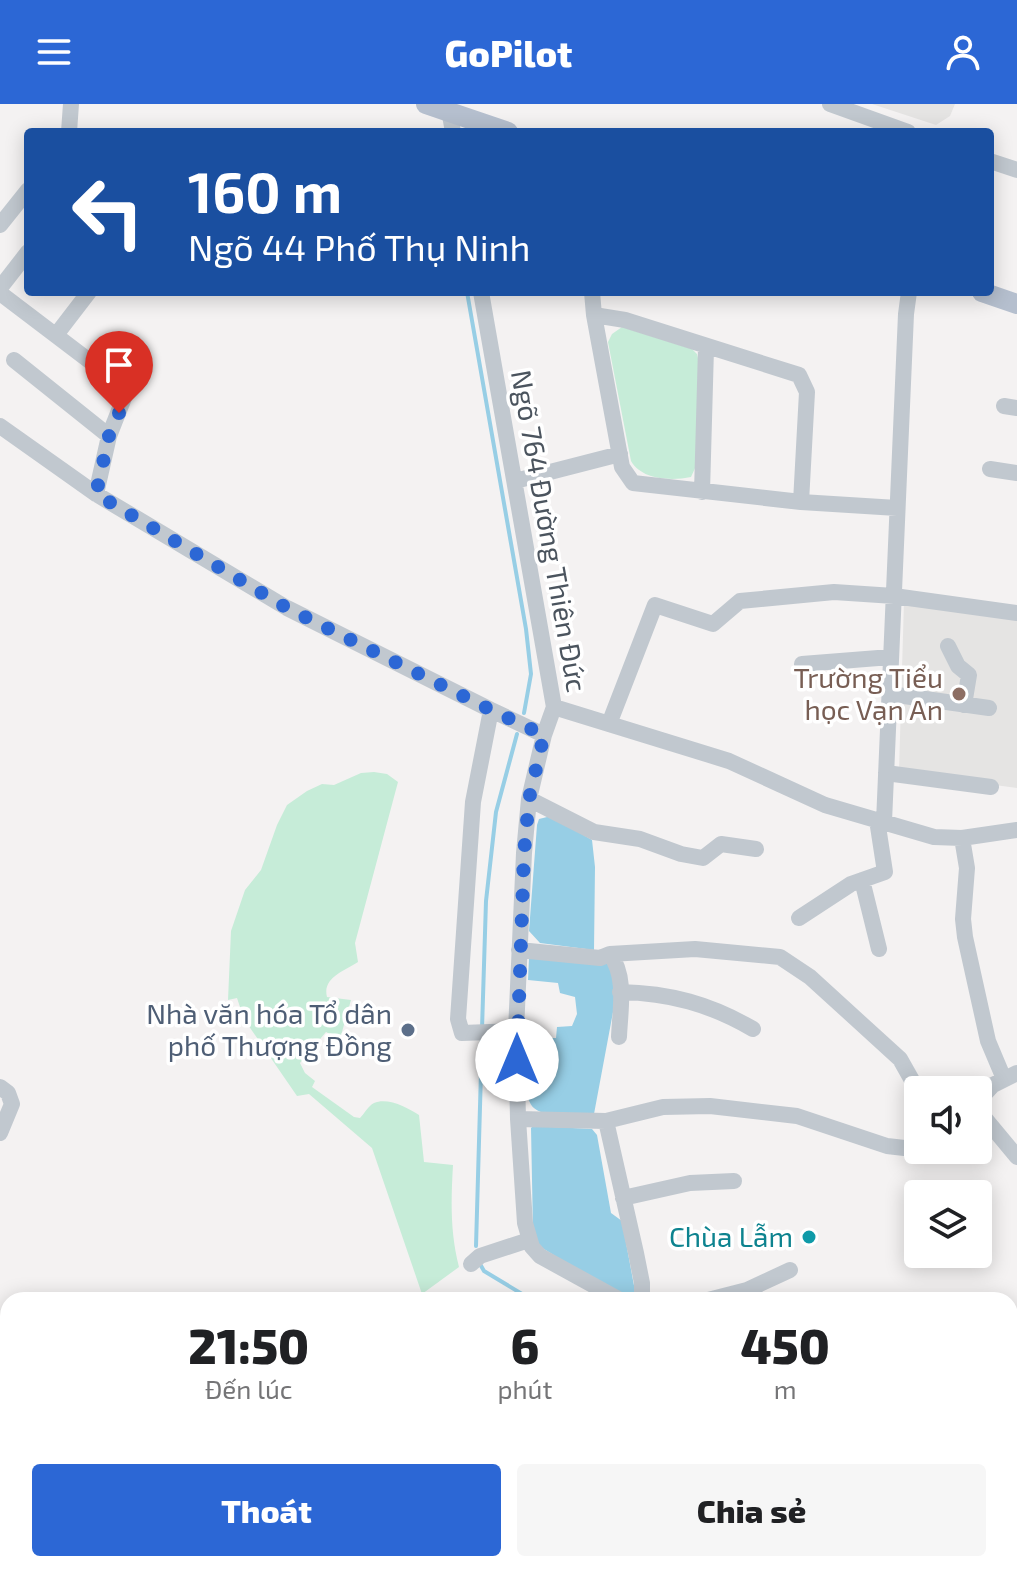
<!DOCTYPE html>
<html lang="vi">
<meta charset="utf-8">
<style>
:root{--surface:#fff;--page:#f6f6f6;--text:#202124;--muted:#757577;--accent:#2c67d5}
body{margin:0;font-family:"Exo 2",sans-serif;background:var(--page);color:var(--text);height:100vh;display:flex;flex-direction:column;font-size:30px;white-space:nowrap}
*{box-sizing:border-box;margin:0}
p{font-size:26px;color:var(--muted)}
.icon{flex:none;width:44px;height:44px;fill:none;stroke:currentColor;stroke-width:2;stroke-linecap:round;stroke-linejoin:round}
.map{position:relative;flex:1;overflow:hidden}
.side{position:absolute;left:0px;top:1188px;width:1018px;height:280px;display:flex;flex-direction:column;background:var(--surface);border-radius:24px 24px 0 0;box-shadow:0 4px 20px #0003}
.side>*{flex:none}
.guide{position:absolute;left:24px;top:24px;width:970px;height:168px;border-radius:8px;box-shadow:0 4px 20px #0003;background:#1a4fa0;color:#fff;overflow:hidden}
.fabs{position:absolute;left:904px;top:972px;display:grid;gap:16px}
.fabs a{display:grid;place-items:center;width:88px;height:88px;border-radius:8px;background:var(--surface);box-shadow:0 4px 20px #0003;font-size:40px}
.pin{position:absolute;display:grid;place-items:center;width:68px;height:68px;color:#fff;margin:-82px -34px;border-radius:50% 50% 50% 0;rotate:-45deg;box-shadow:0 0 8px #0007}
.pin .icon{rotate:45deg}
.me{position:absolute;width:88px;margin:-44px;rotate:0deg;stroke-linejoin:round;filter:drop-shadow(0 0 6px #0008)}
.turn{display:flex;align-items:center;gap:28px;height:168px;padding:0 32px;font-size:36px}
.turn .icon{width:104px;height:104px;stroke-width:2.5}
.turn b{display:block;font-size:56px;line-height:68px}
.eta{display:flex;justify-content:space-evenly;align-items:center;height:136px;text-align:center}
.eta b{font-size:48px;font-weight:800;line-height:56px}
.button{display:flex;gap:16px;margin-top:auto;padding:16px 32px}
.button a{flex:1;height:92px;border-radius:8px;background:var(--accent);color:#fff;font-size:32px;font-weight:800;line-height:92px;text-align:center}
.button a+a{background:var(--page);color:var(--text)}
header{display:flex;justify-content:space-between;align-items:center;height:104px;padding:0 32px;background:var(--accent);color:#fff;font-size:36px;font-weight:800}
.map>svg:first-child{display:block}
</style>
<header><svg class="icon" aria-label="menu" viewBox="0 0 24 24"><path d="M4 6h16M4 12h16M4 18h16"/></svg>GoPilot<svg class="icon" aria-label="person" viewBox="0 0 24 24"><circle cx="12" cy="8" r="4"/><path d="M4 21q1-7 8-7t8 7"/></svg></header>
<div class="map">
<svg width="1017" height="1468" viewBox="0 0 1017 1468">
<rect width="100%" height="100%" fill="#f4f2f2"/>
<!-- education -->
<path fill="#e5e4e3" d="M872,0H955L950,12L936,21Z
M904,497L1017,512V684L899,668Z"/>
<!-- green -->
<path fill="#c6ecd8" d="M622,223L692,245L697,250L700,262L696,362L691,373C671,377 642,376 631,357L608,238L612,230Z
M374,668L387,670L398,678L355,839L358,858C344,867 322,874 327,893L351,896L340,935L326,928L300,959L305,969L315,977L312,983L354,1013L360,1014C365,1009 368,1002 374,999C388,993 408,1004 419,1011L424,1058L453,1061C451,1096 450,1128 459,1163L422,1190L372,1044L309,990L297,992L244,915L237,894L228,896L231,827L245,786L261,766L277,721L287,701L307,687L322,680L334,681L361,669Z"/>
<!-- water -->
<path fill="#97cee5" d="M551,712L592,736L595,763L594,846L540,839L529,827L537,721L539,715Z
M529,854L607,859L611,863L616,892L594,1010L544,1009C533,1006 530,1001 527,991L533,934H556L557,923L572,922L577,910L575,893L560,889L558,879L528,876Z
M533,1022L592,1025L597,1031L611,1109L622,1117L635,1187L630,1194L625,1195L539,1142L533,1127L531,1024Z"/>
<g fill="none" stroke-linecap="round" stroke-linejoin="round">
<!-- stream -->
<path stroke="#97cee5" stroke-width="4" d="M467,188L526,525L531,570L524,609
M482,925L486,797L496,708L517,630
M476,1142L482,933
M480,1160L484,1167L532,1196
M959,1460L971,1468"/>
<!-- minor -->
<path stroke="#c1c8cf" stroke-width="16" d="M448,0L453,28
M830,0L908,28
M69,28L71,0
M990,57L1017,66
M0,121L28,86
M0,184L28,148
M481,188L554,603L544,631L529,695L524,749L516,927L518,1015L525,1119L532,1143L540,1152L620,1196
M592,188L594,211L622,363L633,379L801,398L897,404
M0,189L129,287
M594,211L625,216L799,271L807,288L801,398
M56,231L89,188
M14,256L109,332
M1004,302L1017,304
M0,322L96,390L287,504L491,606L544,631
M990,365L1017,369
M515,377L620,350
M702,388L706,244
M96,390L109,332L142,248
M948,542L958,562L969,571L964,601
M802,560L891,553
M890,590L989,604
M554,603L729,657L825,701L934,733L962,734L1017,726
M491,606L473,698L458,915L462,929L516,927
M609,620L655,501L713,520L740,497L834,488L894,492L1017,509
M886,669L991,683
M529,695L594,728L640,735L681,750L703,754L721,740L756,745
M884,718L906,210L909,188
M962,734L967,764L963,815L965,833L988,937L1004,975
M862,776L879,845
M799,814L851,780L885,768L877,716
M519,846L600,854L610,850L695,845L780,853L810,873L900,955L918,987
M610,850C627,873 620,906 619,933
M620,888C670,889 710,900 753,925
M0,983L8,989L12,1000L0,1029
M978,997L993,981L1017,969
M978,1006L1017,1053
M518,1015L606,1017L663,1003L710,1002L797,1012L887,1042L913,1045L918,1043
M606,1017L636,1149L642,1179V1196
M623,1094L690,1079L734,1077
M471,1160L480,1152L529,1136
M708,1196L747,1186L790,1166
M1010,1402L1017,1386"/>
<!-- major -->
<path stroke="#b5bfce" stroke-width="20" d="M426,0L508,28
M982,188L1017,200"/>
</g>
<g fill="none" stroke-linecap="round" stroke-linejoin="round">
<!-- route -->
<path stroke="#2c67d5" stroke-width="14" stroke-dasharray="0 25.2" d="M119,309L109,332L96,390L287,504L491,606L544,631L529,695L524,749L517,956"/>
</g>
<!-- markers -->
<circle fill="#8d6e63" stroke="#fff" stroke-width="3" cx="959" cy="590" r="8"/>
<circle fill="#5c6f8a" stroke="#fff" stroke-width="3" cx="408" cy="926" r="8"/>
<circle fill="#0f9aa8" stroke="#fff" stroke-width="3" cx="809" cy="1133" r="8"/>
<g text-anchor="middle" stroke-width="7" stroke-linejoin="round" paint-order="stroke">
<!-- street labels -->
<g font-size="28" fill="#4b545e" stroke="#fff">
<text transform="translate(549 427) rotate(80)" y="10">Ngõ 764 Đường Thiên Đức</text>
</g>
<!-- education labels -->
<g font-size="28" fill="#785e54" stroke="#fff" text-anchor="end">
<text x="943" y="584">Trường Tiểu<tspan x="943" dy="32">học Vạn An</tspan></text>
</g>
<!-- service labels -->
<g font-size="28" fill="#4e5e75" stroke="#fff" text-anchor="end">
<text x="392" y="920">Nhà văn hóa Tổ dân<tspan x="392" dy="32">phố Thượng Đồng</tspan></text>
</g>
<!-- culture labels -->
<g font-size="28" fill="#0d838f" stroke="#fff" text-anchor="end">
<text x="793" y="1143">Chùa Lẫm</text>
</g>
</g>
</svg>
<div class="fabs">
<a><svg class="icon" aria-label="sound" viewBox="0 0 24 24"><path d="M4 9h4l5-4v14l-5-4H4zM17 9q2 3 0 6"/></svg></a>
<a><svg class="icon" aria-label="layers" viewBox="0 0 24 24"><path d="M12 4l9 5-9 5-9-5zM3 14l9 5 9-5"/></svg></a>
</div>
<div class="pin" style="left:119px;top:309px;background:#d93025"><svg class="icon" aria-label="arrive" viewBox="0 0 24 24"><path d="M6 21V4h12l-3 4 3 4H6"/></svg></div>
<svg class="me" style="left:517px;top:956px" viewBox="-20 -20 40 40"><circle r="19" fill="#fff"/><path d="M0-13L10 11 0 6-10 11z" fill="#2c67d5"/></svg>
<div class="guide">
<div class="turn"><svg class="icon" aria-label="left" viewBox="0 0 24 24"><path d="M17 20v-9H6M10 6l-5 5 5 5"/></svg><div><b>160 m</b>Ngõ 44 Phố Thụ Ninh</div></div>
</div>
<section class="side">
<div class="eta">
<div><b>21:50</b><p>Đến lúc</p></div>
<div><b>6</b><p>phút</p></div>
<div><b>450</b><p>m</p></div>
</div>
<div class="button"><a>Thoát</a><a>Chia sẻ</a></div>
</section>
</div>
